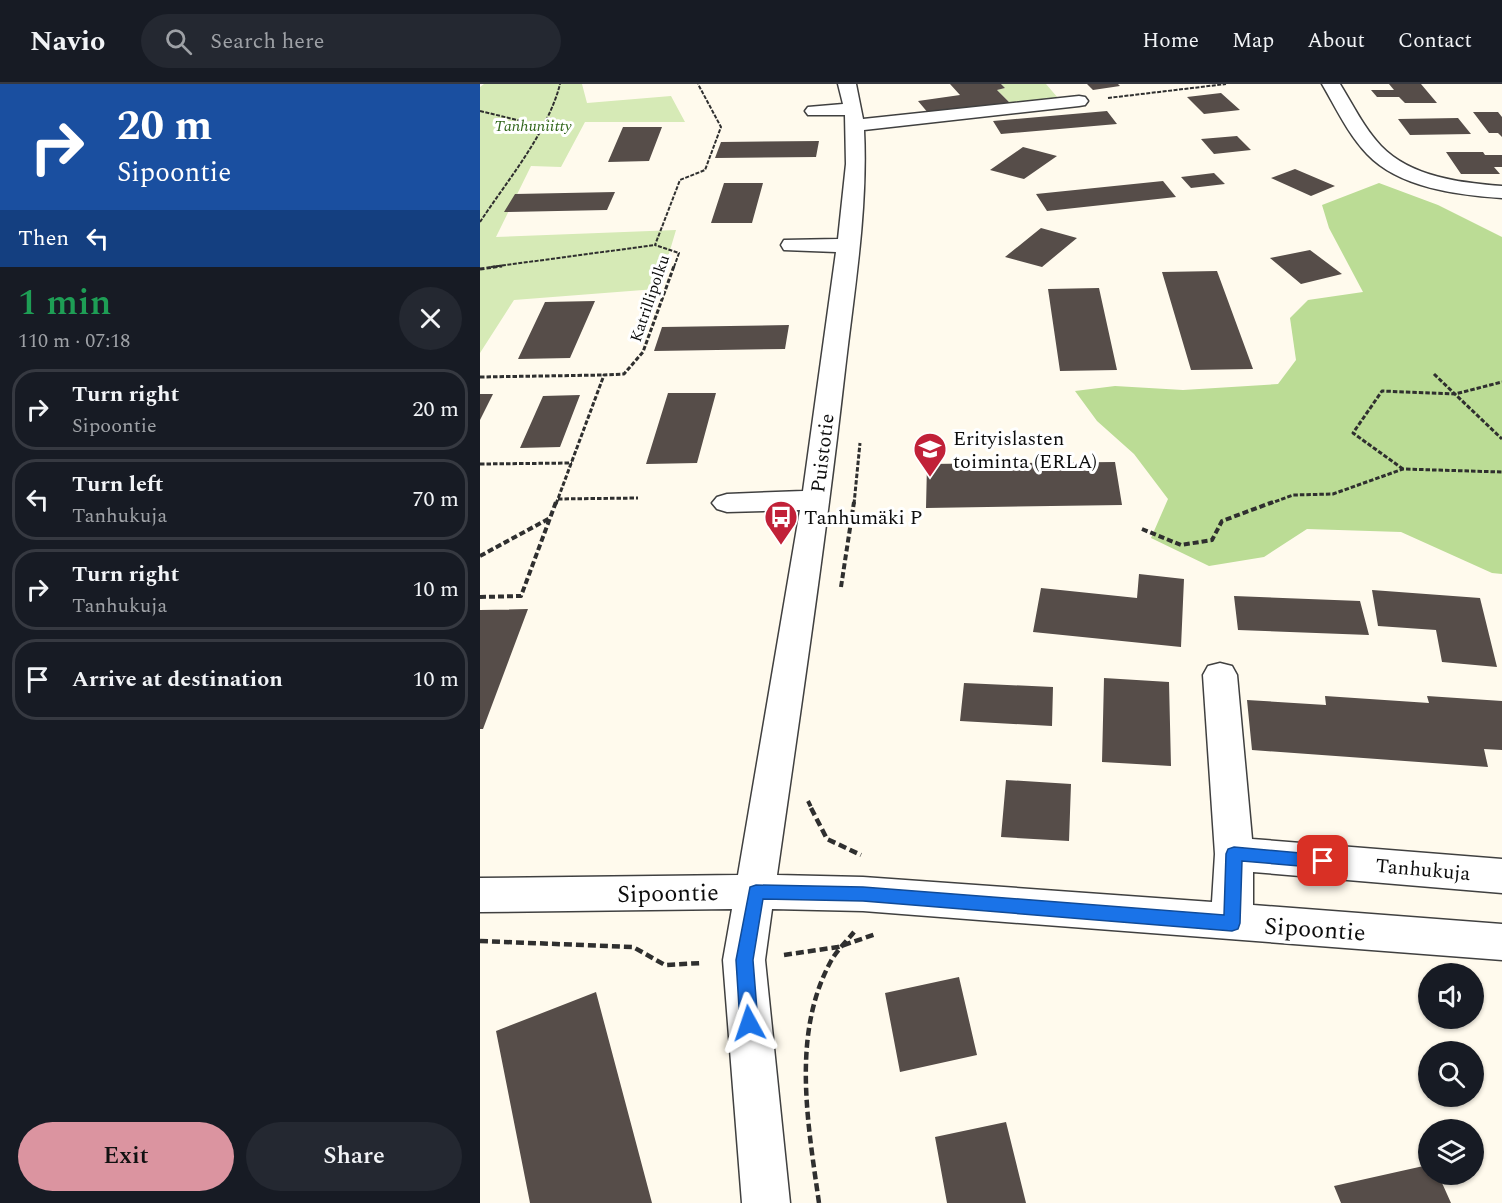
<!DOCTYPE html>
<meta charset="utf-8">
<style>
:root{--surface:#171b24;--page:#242831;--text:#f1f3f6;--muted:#9ea1a6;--line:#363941;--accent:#db94a0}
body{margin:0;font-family:Spectral,serif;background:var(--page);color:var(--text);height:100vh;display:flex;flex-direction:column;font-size:22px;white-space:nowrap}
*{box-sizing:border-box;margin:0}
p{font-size:20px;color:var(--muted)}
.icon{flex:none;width:33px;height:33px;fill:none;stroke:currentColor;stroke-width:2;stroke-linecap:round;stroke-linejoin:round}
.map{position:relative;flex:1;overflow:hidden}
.side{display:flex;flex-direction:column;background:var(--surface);width:480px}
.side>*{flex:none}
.hud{background:#1a4fa0;color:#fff;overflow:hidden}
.fabs{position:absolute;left:938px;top:879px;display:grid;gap:12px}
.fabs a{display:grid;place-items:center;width:66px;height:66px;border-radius:50%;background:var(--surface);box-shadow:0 2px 4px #0004;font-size:30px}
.pin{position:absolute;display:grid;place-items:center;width:51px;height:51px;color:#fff;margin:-26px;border-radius:12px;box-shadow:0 3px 9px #0006}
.me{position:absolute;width:66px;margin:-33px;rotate:355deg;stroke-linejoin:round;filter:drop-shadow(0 0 4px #0008)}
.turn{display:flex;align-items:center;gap:21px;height:126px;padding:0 18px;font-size:27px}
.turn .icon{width:78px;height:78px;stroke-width:2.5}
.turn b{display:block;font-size:42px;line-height:51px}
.then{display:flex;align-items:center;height:57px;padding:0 18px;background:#0003;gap:12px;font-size:22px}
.round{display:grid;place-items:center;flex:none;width:63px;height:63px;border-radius:32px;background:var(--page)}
.head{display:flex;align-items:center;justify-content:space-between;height:102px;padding:0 18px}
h1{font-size:36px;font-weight:600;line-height:45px;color:#1e9e55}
.button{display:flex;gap:12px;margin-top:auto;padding:12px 18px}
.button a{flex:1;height:69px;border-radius:36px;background:var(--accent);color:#111;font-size:24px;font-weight:600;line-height:69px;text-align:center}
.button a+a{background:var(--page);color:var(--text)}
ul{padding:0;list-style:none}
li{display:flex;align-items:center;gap:18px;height:81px;margin:0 12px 9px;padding:0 6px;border:3px solid var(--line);border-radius:24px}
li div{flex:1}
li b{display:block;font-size:22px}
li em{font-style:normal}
header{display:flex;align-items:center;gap:36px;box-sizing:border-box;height:84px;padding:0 30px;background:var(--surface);border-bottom:2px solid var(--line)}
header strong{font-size:28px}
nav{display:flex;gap:33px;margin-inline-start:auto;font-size:21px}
.search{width:420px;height:54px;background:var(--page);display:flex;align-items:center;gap:15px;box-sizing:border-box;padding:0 21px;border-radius:33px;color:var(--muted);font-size:22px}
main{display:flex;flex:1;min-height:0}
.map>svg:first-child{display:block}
</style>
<header>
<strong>Navio</strong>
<div class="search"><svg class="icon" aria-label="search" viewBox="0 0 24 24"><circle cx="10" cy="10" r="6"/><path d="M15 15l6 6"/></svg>Search here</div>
<nav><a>Home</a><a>Map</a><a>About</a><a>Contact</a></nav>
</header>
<main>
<section class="side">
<div class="hud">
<div class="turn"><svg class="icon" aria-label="right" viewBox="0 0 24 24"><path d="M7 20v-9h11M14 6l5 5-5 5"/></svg><div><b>20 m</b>Sipoontie</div></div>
<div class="then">Then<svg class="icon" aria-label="left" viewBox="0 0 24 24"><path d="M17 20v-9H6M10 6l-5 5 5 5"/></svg></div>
</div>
<div class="head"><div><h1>1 min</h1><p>110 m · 07:18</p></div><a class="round"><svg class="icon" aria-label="close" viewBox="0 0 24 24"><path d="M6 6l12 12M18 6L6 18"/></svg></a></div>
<ul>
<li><svg class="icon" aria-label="right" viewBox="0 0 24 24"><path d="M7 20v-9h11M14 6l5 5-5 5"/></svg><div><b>Turn right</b><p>Sipoontie</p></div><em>20 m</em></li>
<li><svg class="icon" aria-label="left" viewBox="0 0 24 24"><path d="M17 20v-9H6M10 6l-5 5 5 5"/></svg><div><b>Turn left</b><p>Tanhukuja</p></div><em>70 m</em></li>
<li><svg class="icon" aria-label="right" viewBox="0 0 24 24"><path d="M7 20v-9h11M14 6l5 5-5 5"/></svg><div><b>Turn right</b><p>Tanhukuja</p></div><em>10 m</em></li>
<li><svg class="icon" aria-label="arrive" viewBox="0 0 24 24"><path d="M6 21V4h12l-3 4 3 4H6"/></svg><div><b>Arrive at destination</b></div><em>10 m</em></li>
</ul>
<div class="button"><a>Exit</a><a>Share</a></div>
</section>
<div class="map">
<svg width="1022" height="1119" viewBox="0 0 1022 1119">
<rect width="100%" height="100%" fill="#fffaed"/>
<!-- green -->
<path fill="#d6eab6" d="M4,0H102L107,19L191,12L205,38H105L81,83L51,82L16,153L196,146L180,200L176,205L34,216L0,269V3Z
M521,0H566L578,14L530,19L517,6L525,4Z"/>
<!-- forest -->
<path fill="#bbdc95" d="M899,99L958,121L1022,153V490L1012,489L921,448L827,445L784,473L729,482L671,454L688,415L654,370L617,337L595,307L635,302L703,306L798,300L816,276L810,234L828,216L883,208L849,144L842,121Z"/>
<!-- building -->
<path fill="#564d49" d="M470,0H521L525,4L517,6L530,19L449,30L438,17L480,11Z
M607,0H638L640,2L613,6Z
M909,0H941L957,19H925L919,13H897L891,6H914Z
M741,9L760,26L724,30L707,13Z
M627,27L637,40L521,50L513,37Z
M993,28H1018L1022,33V53L1018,49H1009Z
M978,34L991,50L930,51L918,35Z
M143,43H182L169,77L128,78Z
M757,52L771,66L734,70L721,55Z
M339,57L336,73L235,74L241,58Z
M543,63L577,72L544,95L510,86Z
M966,68H1003L1005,71H1022V83H1014L1020,90H981Z
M815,85L855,102L831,112L791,94Z
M734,89L745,100L711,104L701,93Z
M683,97L696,113L567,127L556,110Z
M244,99H283L272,139H231Z
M135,108L127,126L24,128L35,110Z
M561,144L597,154L562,183L525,173Z
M830,166L862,190L821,200L790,174Z
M737,187L773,285L711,286L682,188Z
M619,204L637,286L580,287L568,205Z
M115,217L90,274L38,275L65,218Z
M309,241L305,265L174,267L182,243Z
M188,309H236L217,379L166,380Z
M0,310H13L0,336Z
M100,311L80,363L40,364L63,312Z
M635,378L642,421L446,424L447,380Z
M659,490L704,495L701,563L553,548L561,504L657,514Z
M892,506L1000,514L1017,583L962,578L956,546L898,542Z
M754,512L880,517L889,551L758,546Z
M48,525L3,645H0V526Z
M624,594L689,598L691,682L622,678Z
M484,599L573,603L572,642L480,637Z
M845,612L949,619L947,612L1022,617V666L1004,665L1008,683L772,666L767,616L846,621Z
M526,696L591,700L589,757L521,753Z
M479,893L497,971L420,988L405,909Z
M116,908L172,1119H50L16,947Z
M526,1038L546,1119H467L455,1053Z
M948,1081V1090H958L971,1119H861L854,1102Z"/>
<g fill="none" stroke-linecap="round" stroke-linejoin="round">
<!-- minor casing -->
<g stroke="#404040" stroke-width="3">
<path id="minor" d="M358,0H376L383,35L599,12L605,13L608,17L605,21L599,22L384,46C388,126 374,207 365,286C346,455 321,623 297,791L383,793L732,818L735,770L723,591L728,582L740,579L752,582L757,591L772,755L1022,775V809L773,788V821L1022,840V876L383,827L292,825L285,876L310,1119H262L243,876L252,825L0,828V794L258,791L320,426L247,428L237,425L232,419L237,413L247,410L323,407L356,168L304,166L301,161L304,156L358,155L366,80L365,31H328L325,27L328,23L363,20Z
M842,0H860C873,21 884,44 901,62C931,93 981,99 1022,102V114C978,111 919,104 887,70C868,50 856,24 842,0Z"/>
</g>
<!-- path-far3 -->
<path stroke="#2f2f2f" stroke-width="2" stroke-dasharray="4 1.5" stroke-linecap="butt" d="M628,14L746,0
M0,27L62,42
M0,138C27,97 68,48 80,0
M11,183L175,161
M194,183L199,169L175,161L200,96L225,86L241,43L218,0"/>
<!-- path-far2 -->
<path stroke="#2f2f2f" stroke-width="3" stroke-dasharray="4.5 2" stroke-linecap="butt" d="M0,185L22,182
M954,290L1022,355
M0,293L124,291
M0,380L92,379
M923,385L873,349L902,307L975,310L1022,298
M78,415L158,414
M76,420L124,291L144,290L163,268L194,182
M374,420L380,359
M789,420L813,411L853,410L923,385L1022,388"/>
<!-- path-far1 -->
<path stroke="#2f2f2f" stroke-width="4" stroke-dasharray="6 3" stroke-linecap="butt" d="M662,445L701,461L732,456L742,437L793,418
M0,472L70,434
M361,503L374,418
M0,513L41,512L76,418
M328,717L332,725"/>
<!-- path -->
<path stroke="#2f2f2f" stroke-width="4.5" stroke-dasharray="8 4" stroke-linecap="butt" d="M331,724L347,755L381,771
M0,857L153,863L185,881L222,879
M304,871L358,863L396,850
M339,1119C328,1040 311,950 351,877C357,866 367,857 374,848"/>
<!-- minor -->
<use href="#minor" fill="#fff" fill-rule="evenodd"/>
</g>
<!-- route -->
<path fill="#1a73e8" stroke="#114b97" stroke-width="1.5" d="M754,763L843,771L849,773L851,777L849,782L843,784L762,777L760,839L758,845L752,847L383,817L283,815L273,876L278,939L276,945L269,947L263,945L260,939L256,876L270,803L276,801L383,803L744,831L746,770L748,765Z"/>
<!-- icons -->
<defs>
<g id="school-pin" transform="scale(1.725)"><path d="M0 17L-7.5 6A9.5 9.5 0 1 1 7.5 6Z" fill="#c12138" stroke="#fff"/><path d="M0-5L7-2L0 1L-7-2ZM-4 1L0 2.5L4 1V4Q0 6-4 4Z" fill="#fff"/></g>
<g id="bus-pin" transform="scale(1.725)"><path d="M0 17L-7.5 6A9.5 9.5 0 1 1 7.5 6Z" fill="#c12138" stroke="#fff"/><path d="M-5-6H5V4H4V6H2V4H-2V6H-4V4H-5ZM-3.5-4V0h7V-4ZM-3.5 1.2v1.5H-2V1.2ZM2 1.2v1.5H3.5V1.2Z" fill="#fff"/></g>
</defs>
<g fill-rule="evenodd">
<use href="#school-pin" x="450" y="365"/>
<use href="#bus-pin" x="301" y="433"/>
</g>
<g text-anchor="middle" stroke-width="6" stroke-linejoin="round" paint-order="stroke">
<!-- far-park labels -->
<g font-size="16" font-style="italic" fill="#32671c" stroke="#fff">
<text x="53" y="47">Tanhuniitty</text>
</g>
<!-- far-street labels -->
<g font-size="16" fill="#0d0d0d" stroke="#fff">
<text transform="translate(169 214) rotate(-71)" y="6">Katrillipolku</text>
</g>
<!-- poi labels -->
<g font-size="20" fill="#0d0d0d" stroke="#fff" text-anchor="start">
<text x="473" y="361">Erityislasten<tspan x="473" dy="23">toiminta (ERLA)</tspan></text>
<text x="324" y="440">Tanhumäki P</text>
</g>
<!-- street labels -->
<g font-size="20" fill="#0d0d0d" stroke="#fff">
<text transform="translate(342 369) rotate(-83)" y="7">Puistotie</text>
<text transform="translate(943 785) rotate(5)" y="7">Tanhukuja</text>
</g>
<!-- near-street labels -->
<g font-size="24" fill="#0d0d0d" stroke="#fff">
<text transform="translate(188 809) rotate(-1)" y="8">Sipoontie</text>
<text transform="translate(835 845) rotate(4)" y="8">Sipoontie</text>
</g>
</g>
</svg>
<div class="fabs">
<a><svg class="icon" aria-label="sound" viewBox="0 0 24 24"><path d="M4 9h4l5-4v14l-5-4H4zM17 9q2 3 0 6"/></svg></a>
<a><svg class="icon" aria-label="search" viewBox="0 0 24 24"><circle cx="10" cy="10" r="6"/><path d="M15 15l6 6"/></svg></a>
<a><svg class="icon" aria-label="layers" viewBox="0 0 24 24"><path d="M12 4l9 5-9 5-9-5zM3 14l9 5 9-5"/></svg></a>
</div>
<div class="pin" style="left:843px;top:777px;background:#d93025"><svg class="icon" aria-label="arrive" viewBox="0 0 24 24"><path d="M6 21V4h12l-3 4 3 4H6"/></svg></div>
<svg class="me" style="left:269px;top:939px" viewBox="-20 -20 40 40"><path d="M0-17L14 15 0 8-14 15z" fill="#1a73e8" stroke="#fff" stroke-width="4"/></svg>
</div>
</main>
